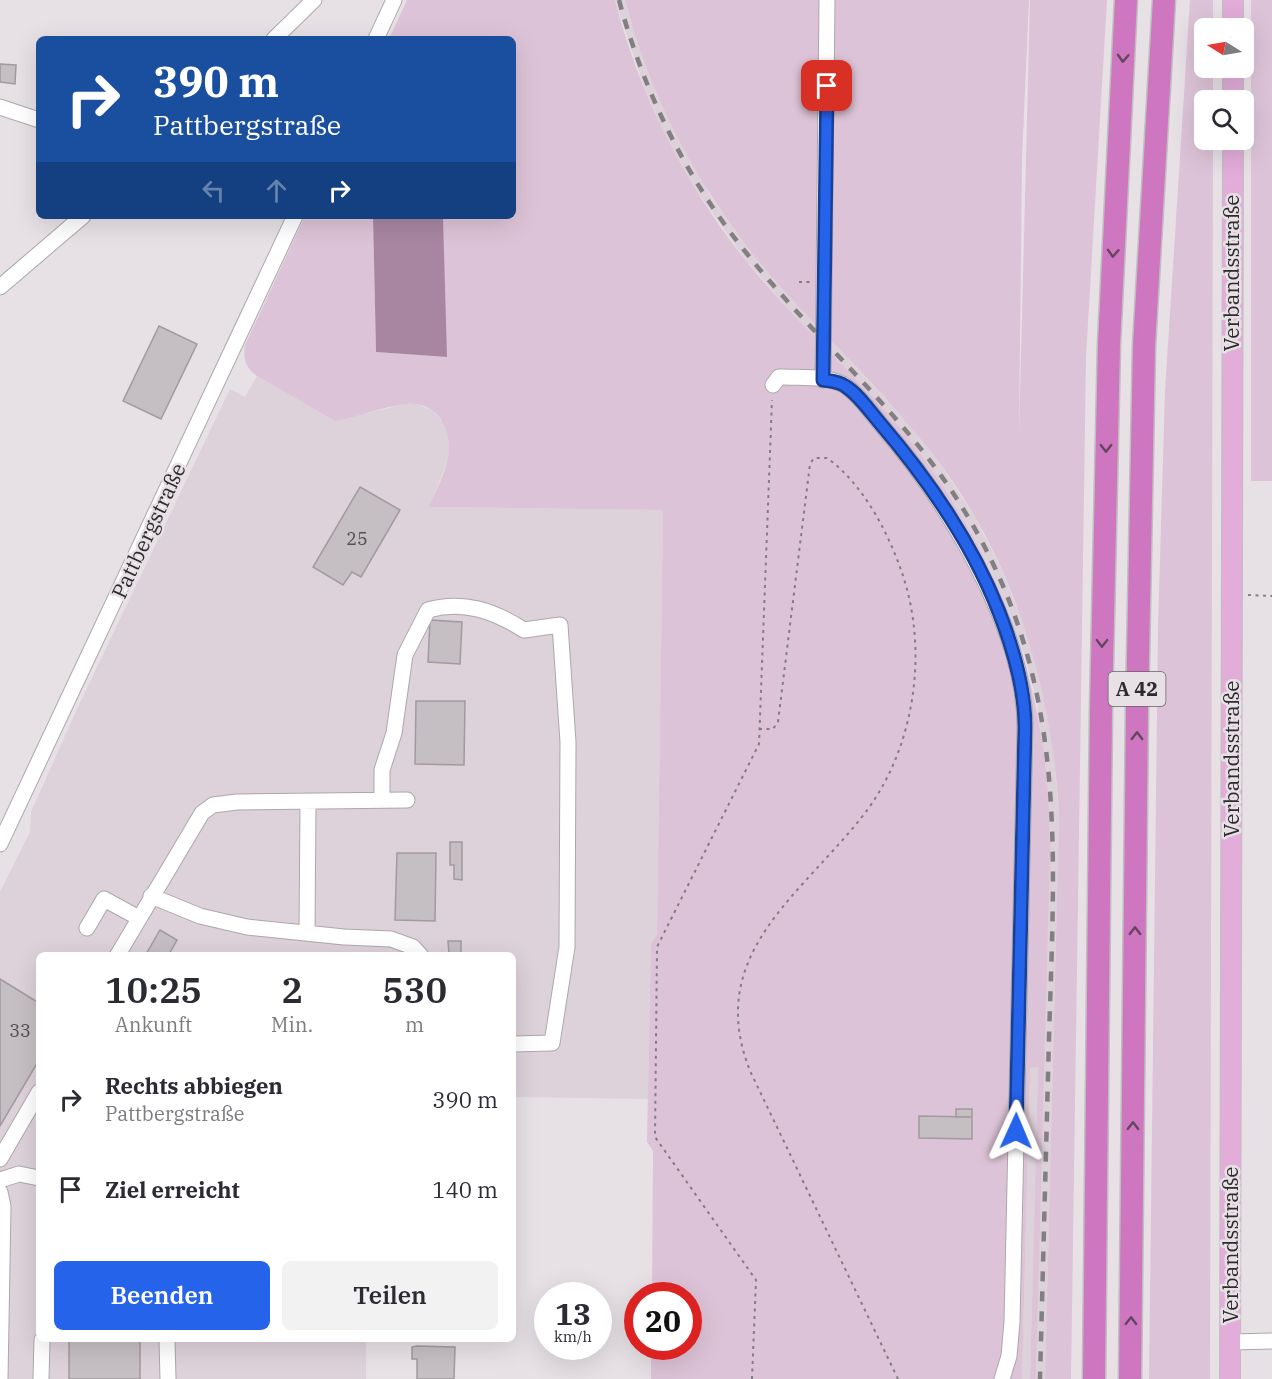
<!DOCTYPE html>
<html lang="de">
<meta charset="utf-8">
<style>
:root{--surface:#fff;--page:#f2f2f3;--text:#2b2b33;--muted:#7c7c81;--accent:#2563eb}
body{margin:0;font-family:"IBM Plex Serif",serif;background:var(--page);color:var(--text);height:100vh;display:flex;flex-direction:column;font-size:22px;white-space:nowrap}
*{box-sizing:border-box;margin:0}
p{font-size:20px;color:var(--muted)}
.icon{flex:none;width:33px;height:33px;fill:none;stroke:currentColor;stroke-width:2;stroke-linecap:round;stroke-linejoin:round}
.map{position:relative;flex:1;overflow:hidden}
.details{position:absolute;left:36px;top:952px;width:480px;height:390px;display:flex;flex-direction:column;background:var(--surface);border-radius:9px;box-shadow:0 6px 24px #0002}
.details>*{flex:none}
.hud{position:absolute;left:36px;top:36px;width:480px;height:183px;border-radius:9px;box-shadow:0 6px 24px #0002;background:#1a4fa0;color:#fff;overflow:hidden}
.needle{width:39px;rotate:281deg}
.fabs{position:absolute;left:1194px;top:18px;display:grid;gap:12px}
.fabs a{display:grid;place-items:center;width:60px;height:60px;border-radius:9px;background:var(--surface);box-shadow:0 6px 24px #0002;font-size:30px}
.speed{position:absolute;left:534px;top:1282px;display:flex;gap:12px;font-size:30px;font-weight:700;text-align:center}
.speed>*{display:grid;place-content:center;width:78px;height:78px;border-radius:50%;background:var(--surface);box-shadow:0 6px 24px #0002;line-height:1}
.speed small{font-size:15px;font-weight:400}
.speed .limit{border:9px solid #d22;background:#fff;color:#111}
.pin{position:absolute;display:grid;place-items:center;width:51px;height:51px;color:#fff;margin:-26px;border-radius:12px;box-shadow:0 3px 9px #0006}
.me{position:absolute;width:66px;margin:-33px;rotate:1deg;stroke-linejoin:round;filter:drop-shadow(0 0 4px #0008)}
.turn{display:flex;align-items:center;gap:21px;height:126px;padding:0 18px;font-size:27px}
.turn .icon{width:78px;height:78px;stroke-width:2.5}
.turn b{display:block;font-size:42px;line-height:51px}
.lanes{display:flex;align-items:center;height:57px;padding:0 18px;background:#0003;justify-content:center;gap:30px;direction:ltr}
.lanes .off{opacity:.35}
.eta{display:flex;justify-content:space-evenly;align-items:center;height:102px;text-align:center}
.eta b{font-size:36px;font-weight:600;line-height:42px}
.action{display:flex;gap:12px;margin-top:auto;padding:12px 18px}
.action a{flex:1;height:69px;border-radius:9px;background:var(--accent);color:#fff;font-size:24px;font-weight:600;line-height:69px;text-align:center}
.action a+a{background:var(--page);color:var(--text)}
ul{padding:0;list-style:none}
li{display:flex;align-items:center;gap:18px;height:90px;padding:0 18px}
li div{flex:1}
li b{display:block;font-size:22px}
li em{font-style:normal}
.map>svg:first-child{display:block}
</style>
<div class="map">
<svg width="1272" height="1379" viewBox="0 0 1272 1379">
<rect width="100%" height="100%" fill="#e7e1e6"/>
<!-- built -->
<path fill="#ddd1da" d="M615,0H625L630,20L709,194L738,235L779,285L912,427L942,467L974,516L1000,566L1027,632L1045,697L1052,738L1059,815L1045,1379H1036L1050,822L1037,703L1025,657L991,570L957,508L924,458L888,415L789,310L745,259L694,187L667,140L644,87Z
M257,376L335,421L405,404H417L433,411L448,429L451,450L430,507L663,510L657,934L651,945L648,1099L513,1097V956H39V1340H366V1379H0V892L30,832L31,812L77,709L230,389L245,397Z
M1030,1067H1038L1030,1379H1022Z"/>
<!-- green -->
<path fill="#ddc3d7" d="M407,0H615C645,117 706,223 789,310C835,359 885,405 925,460C1011,580 1050,704 1050,851L1036,1379H1030L1038,1067L1030,1068L1022,1379H651V1347H688V1296H652L653,1151L647,1142L651,944L657,934L663,510L429,507C442,477 461,446 439,417C431,407 419,403 407,404C383,406 359,417 335,421L257,376C245,368 243,358 245,345L305,216H373L376,352L446,357L443,216H513V39H389Z
M625,0H1029L1022,159L1019,435L1030,0H1107L1086,357L1071,1379H1045L1059,815C1052,689 1016,567 941,465C893,400 833,345 779,285C706,202 653,107 625,0Z
M1190,0H1213V28H1204V68H1213V100H1204V140H1213L1210,1379H1149L1158,626L1165,391Z
M1251,0H1272V481H1251Z"/>
<!-- water -->
<path fill="#a886a2" d="M373,216H443L447,357L376,352Z"/>
<!-- building -->
<path fill="#c5bfc3" stroke="#a09b9f" stroke-width="1.5" d="M0,64L16,65L15,84L0,82Z
M159,326L197,344L161,419L123,401Z
M360,487L400,510L361,577L352,572L343,585L313,567Z
M430,620L462,622L460,664L428,662Z
M416,701H465L464,765L415,764Z
M450,842H462V880L454,879V865H450Z
M397,853H436L435,921L395,920Z
M160,930L177,940L168,956H145Z
M448,941H461V954H449Z
M0,979L39,1003V1060L0,1126Z
M956,1109H972V1117H956Z
M919,1116L972,1117V1139L919,1138Z
M69,1340H140V1379H69Z
M417,1346L455,1347L454,1379H417V1359H412V1347Z"/>
<g fill="none" stroke-linecap="round" stroke-linejoin="round">
<!-- minor casing -->
<g stroke="#aca7ab" stroke-width="17">
<path id="minor" d="M274,39L314,0
M376,39L394,0
M0,107L39,120
M0,287L83,216
M823,380L827,0
M773,385L779,377H784C802,378 831,375 847,387C861,397 872,414 883,427C947,501 1025,628 1025,727L1012,1322L1009,1356L1002,1379
M382,800V770L394,733L405,655L428,610C464,600 494,611 524,630L560,625L568,742L567,947L552,1043L513,1044
M0,844L295,216
M151,896L200,916L247,927L344,937L391,939L413,947L421,956
M87,928L104,899L139,918
M307,933L308,802
M117,956L202,813L213,805L237,802L407,800
M0,1159L39,1092
M0,1180L19,1174L39,1178
M0,1192L3,1206L0,1379
M167,1340L168,1379
M1231,1342L1272,1341
M41,1379L42,1340"/>
</g>
<!-- major casing -->
<g stroke="#c0bfc0" stroke-width="22">
<path id="major" d="M1233,28V0
M1233,100V68
M1230,1379L1233,140"/>
</g>
<!-- highway casing -->
<g stroke="#c0bfc0" stroke-width="25">
<path id="highway" d="M1094,1379L1101,710L1109,344L1126,0
M1130,1379L1137,709L1144,346L1164,0"/>
</g>
<!-- path -->
<path stroke="#817d80" stroke-width="2" stroke-dasharray="3 4.5" stroke-linecap="butt" d="M799,282H811
M1248,595L1272,596
M759,729H773L778,722L810,464L814,458H827C862,483 887,530 901,570C929,648 916,746 865,813C802,895 702,955 751,1073L898,1379
M752,1379L756,1280L655,1137L657,947L759,744L772,400"/>
<!-- minor -->
<use href="#minor" stroke="#fff" stroke-width="15"/>
<!-- major -->
<use href="#major" stroke="#e2add9" stroke-width="20"/>
<!-- highway -->
<use href="#highway" stroke="#ce77c0" stroke-width="22"/>
<!-- rail -->
<path stroke="#827f81" stroke-width="4.5" stroke-dasharray="10 10" stroke-linecap="butt" d="M619,0C644,93 687,180 748,255C814,338 897,407 955,496C1069,672 1055,839 1049,1038C1046,1152 1043,1265 1040,1379"/>
</g>
<!-- one-way arrows -->
<defs><path id="oneway-chevron" d="M-2-3.5L2.5 0L-2 3.5" fill="none" stroke-width="1.6" stroke-linecap="round" stroke-linejoin="round" transform="scale(1.5)"/></defs>
<g stroke="#654660">
<use href="#oneway-chevron" transform="translate(1123 58) rotate(93)"/>
<use href="#oneway-chevron" transform="translate(1113 253) rotate(93)"/>
<use href="#oneway-chevron" transform="translate(1106 448) rotate(91)"/>
<use href="#oneway-chevron" transform="translate(1102 643) rotate(91)"/>
<use href="#oneway-chevron" transform="translate(1137 736) rotate(-90)"/>
<use href="#oneway-chevron" transform="translate(1135 931) rotate(-90)"/>
<use href="#oneway-chevron" transform="translate(1133 1126) rotate(-89)"/>
<use href="#oneway-chevron" transform="translate(1131 1321) rotate(-89)"/>
</g>
<g fill="none" stroke-linecap="round" stroke-linejoin="round">
<!-- route casing -->
<g stroke="#184099" stroke-width="15">
<path id="route" d="M827,86L823,380C830,381 838,381 845,386C858,394 869,410 879,422C927,478 972,543 999,612C1013,648 1025,688 1025,727L1016,1131"/>
</g>
<!-- route -->
<use href="#route" stroke="#2563eb" stroke-width="10"/>
</g>
<g text-anchor="middle" stroke-width="5" stroke-linejoin="round" paint-order="stroke">
<!-- number labels -->
<g font-size="18" fill="#535052">
<text x="357" y="545">25</text>
<text x="20" y="1037">33</text>
</g>
<!-- shield labels -->
<rect fill="#e7e1e6" stroke="#656264" stroke-width="1.5" x="1108.5" y="672" width="57" height="34" rx="4.5"/>
<g font-size="20" font-weight="bold" fill="#2d2b2c">
<text x="1137" y="696">A 42</text>
</g>
<!-- street labels -->
<g font-size="21" fill="#2d2b2c" stroke="#e7e1e6">
<text transform="translate(1232 273) rotate(-90)" y="7">Verbandsstraße</text>
<text transform="translate(149 531) rotate(-65)" y="7">Pattbergstraße</text>
<text transform="translate(1232 759) rotate(-90)" y="7">Verbandsstraße</text>
<text transform="translate(1231 1245) rotate(-90)" y="7">Verbandsstraße</text>
</g>
</g>
</svg>
<div class="fabs">
<a><svg class="needle" viewBox="-14 -14 28 28"><path d="M0-13l5 13h-10z" fill="#e53935"/><path d="M0 13l5-13h-10z" fill="#7c7c81"/></svg></a>
<a><svg class="icon" aria-label="search" viewBox="0 0 24 24"><circle cx="10" cy="10" r="6"/><path d="M15 15l6 6"/></svg></a>
</div>
<div class="speed"><div>13<small>km/h</small></div><div class="limit">20</div></div>
<div class="pin" style="left:827px;top:86px;background:#d93025"><svg class="icon" aria-label="arrive" viewBox="0 0 24 24"><path d="M6 21V4h12l-3 4 3 4H6"/></svg></div>
<svg class="me" style="left:1016px;top:1131px" viewBox="-20 -20 40 40"><path d="M0-17L14 15 0 8-14 15z" fill="#2563eb" stroke="#fff" stroke-width="4"/></svg>
<div class="hud">
<div class="turn"><svg class="icon" aria-label="right" viewBox="0 0 24 24"><path d="M7 20v-9h11M14 6l5 5-5 5"/></svg><div><b>390 m</b>Pattbergstraße</div></div>
<div class="lanes"><svg class="icon off" aria-label="left" viewBox="0 0 24 24"><path d="M17 20v-9H6M10 6l-5 5 5 5"/></svg><svg class="icon off" aria-label="ahead" viewBox="0 0 24 24"><path d="M12 20V5M6 11l6-6 6 6"/></svg><svg class="icon" aria-label="right" viewBox="0 0 24 24"><path d="M7 20v-9h11M14 6l5 5-5 5"/></svg></div>
</div>
<section class="details">
<div class="eta">
<div><b>10:25</b><p>Ankunft</p></div>
<div><b>2</b><p>Min.</p></div>
<div><b>530</b><p>m</p></div>
</div>
<ul>
<li><svg class="icon" aria-label="right" viewBox="0 0 24 24"><path d="M7 20v-9h11M14 6l5 5-5 5"/></svg><div><b>Rechts abbiegen</b><p>Pattbergstraße</p></div><em>390 m</em></li>
<li><svg class="icon" aria-label="arrive" viewBox="0 0 24 24"><path d="M6 21V4h12l-3 4 3 4H6"/></svg><div><b>Ziel erreicht</b></div><em>140 m</em></li>
</ul>
<div class="action"><a>Beenden</a><a>Teilen</a></div>
</section>
</div>
